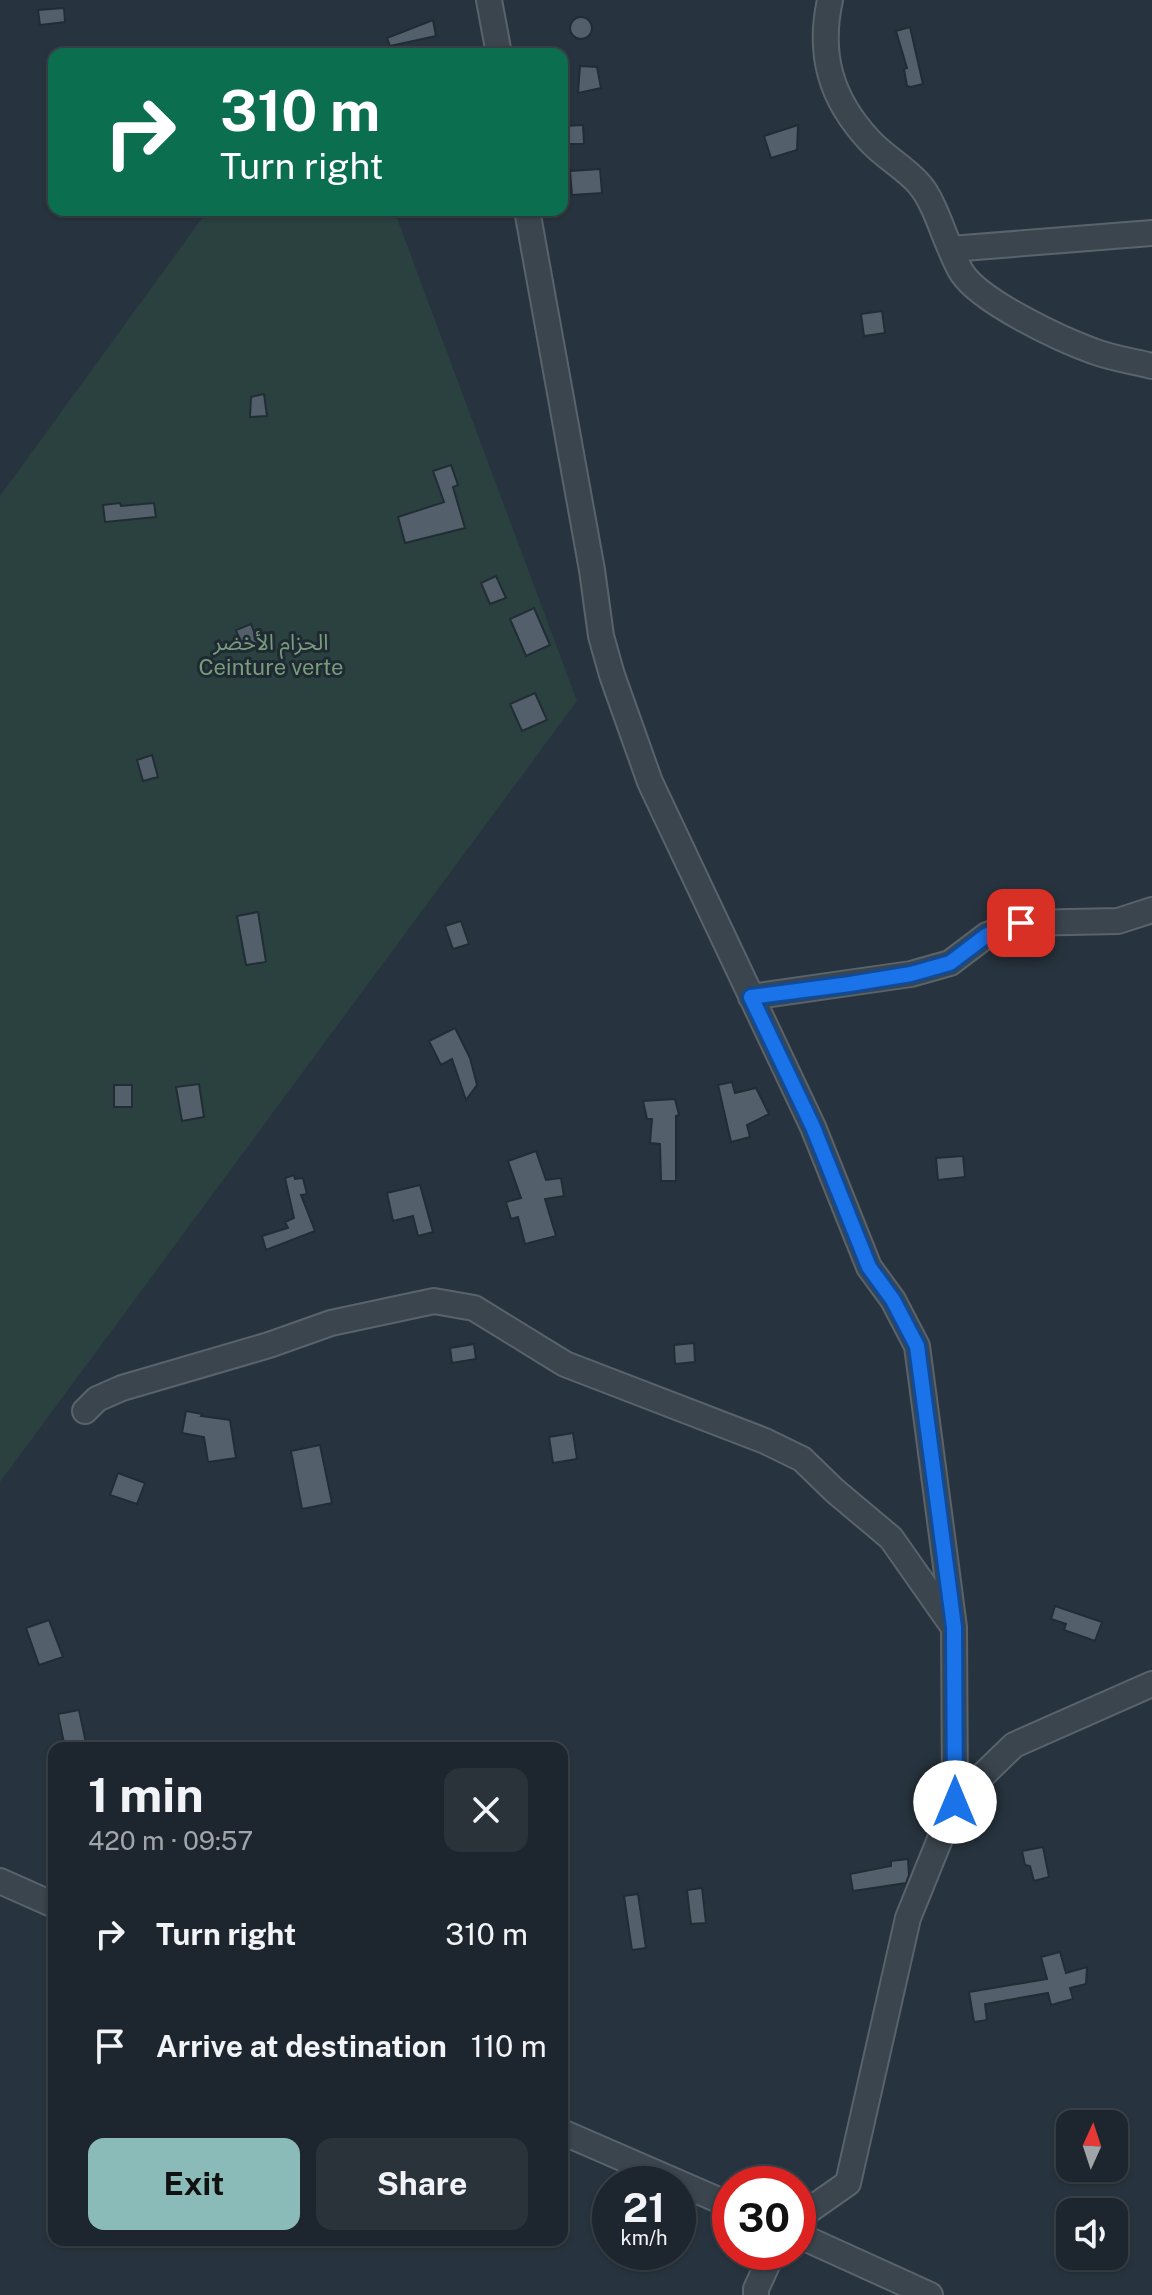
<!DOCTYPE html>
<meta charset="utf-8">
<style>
:root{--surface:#1d262e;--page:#2a323a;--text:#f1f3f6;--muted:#a0a5aa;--line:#3b434a;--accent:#8bbbb9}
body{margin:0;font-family:"Public Sans","Noto Sans Arabic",sans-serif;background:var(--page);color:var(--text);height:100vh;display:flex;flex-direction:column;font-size:30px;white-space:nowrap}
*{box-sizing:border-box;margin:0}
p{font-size:26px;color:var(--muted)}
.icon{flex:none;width:44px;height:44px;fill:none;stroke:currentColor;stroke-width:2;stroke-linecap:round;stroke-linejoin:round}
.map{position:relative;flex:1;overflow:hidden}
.details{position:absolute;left:48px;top:1742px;width:520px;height:504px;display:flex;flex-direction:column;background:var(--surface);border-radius:16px;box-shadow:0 2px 6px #0004,0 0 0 2px var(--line)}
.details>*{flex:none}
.banner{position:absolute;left:48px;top:48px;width:520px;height:168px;border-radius:16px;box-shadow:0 2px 6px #0004,0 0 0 2px var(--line);background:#0b6e4f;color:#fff;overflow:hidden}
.needle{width:52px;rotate:3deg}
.fabs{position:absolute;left:1056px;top:2110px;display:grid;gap:16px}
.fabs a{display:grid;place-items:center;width:72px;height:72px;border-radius:16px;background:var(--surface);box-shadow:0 2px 6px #0004,0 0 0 2px var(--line);font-size:40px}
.speed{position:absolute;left:592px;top:2166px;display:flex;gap:16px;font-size:40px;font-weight:700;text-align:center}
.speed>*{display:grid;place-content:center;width:104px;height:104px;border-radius:50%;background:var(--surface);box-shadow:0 2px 6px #0004,0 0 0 2px var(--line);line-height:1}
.speed small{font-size:20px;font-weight:400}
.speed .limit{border:12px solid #d22;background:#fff;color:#111}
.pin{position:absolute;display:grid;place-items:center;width:68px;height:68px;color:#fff;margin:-34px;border-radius:16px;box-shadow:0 4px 12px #0006}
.me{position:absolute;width:88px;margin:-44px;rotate:0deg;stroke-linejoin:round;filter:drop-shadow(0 0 6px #0008)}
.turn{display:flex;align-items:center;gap:28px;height:168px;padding:0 40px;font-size:36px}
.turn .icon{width:104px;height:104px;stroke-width:2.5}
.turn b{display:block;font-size:56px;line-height:68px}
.round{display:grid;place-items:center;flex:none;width:84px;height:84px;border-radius:16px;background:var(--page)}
.head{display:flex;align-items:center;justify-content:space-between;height:136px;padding:0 40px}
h1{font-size:48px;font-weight:700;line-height:60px}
.action{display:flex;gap:16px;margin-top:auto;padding:16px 40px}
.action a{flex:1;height:92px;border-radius:16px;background:var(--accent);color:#111;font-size:32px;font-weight:700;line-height:92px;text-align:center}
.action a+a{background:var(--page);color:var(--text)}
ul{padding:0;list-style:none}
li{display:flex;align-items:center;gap:24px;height:112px;padding:0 40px}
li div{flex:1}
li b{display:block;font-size:30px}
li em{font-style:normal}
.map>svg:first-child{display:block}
</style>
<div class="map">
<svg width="1152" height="2295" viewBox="0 0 1152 2295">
<rect width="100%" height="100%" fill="#27333e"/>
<!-- green -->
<path fill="#2a4140" d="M208,210H394L577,701L0,1482V496Z"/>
<!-- building -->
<path fill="#53606b" stroke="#222c35" stroke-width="2" d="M64,8L65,22L40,25L38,10Z
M570 28a11 11 0 1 1 22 0a11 11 0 1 1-22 0Z
M433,20L436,36L390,46L387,38Z
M910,27L923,84L911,87L907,86L904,69L907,68L896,31Z
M580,66L597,67L601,88L578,93Z
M583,125L584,144H562V126Z
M798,125L797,150L771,158L764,136Z
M600,169L602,193L572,195L570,171Z
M882,311L885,333L864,336L861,314Z
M264,394L267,416L250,417L251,397Z
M451,465L458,485L453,487L465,528L405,543L398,517L444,502L433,471Z
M120,503L121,506L154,503L156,517L105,522L103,505Z
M496,576L506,598L490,604L481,583Z
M534,608L550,645L526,656L510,619Z
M251,624L259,645L244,651L236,630Z
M535,693L547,720L522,731L510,704Z
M152,755L158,777L143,781L137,760Z
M258,912L266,962L246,965L237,916Z
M461,921L469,944L453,949L445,926Z
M455,1028L470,1058L477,1085L466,1100L452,1059L441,1065L429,1041Z
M732,1082L735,1093L756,1088L769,1114L747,1125L750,1137L731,1142L718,1085Z
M199,1084L204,1117L182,1121L176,1087Z
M114,1085H132V1107H114Z
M675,1099L679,1115L676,1116V1181H661L660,1144L650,1143L652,1119H647L643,1101Z
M536,1151L546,1180L561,1178L564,1196L545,1199L556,1236L525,1244L518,1217L511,1219L506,1202L521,1198L508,1161Z
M963,1156L965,1177L938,1180L936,1158Z
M294,1175L295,1179L303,1178L307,1194L301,1195L315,1231L266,1250L262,1236L288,1228L285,1222L294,1218L285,1178Z
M420,1185L433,1232L418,1236L413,1216L393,1221L387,1193Z
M694,1343L695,1362L675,1364L674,1345Z
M474,1344L476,1359L452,1363L450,1348Z
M186,1411L202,1414L201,1416L230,1420L236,1458L208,1462L204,1437L182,1433Z
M573,1433L577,1459L553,1463L549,1437Z
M320,1445L332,1503L302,1509L291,1451Z
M118,1473L145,1483L137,1504L110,1495Z
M1055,1606L1102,1622L1095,1641L1064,1630L1066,1624L1051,1619Z
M49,1620L63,1657L39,1665L26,1628Z
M79,1710L87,1748H65L58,1714Z
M1043,1847L1049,1877L1034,1881L1030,1866L1025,1865L1022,1851Z
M908,1859L909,1875L906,1883L853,1891L850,1874L891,1866V1861Z
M702,1888L706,1923L691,1924L687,1890Z
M638,1894L646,1948L632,1950L624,1896Z
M1060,1952L1066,1973L1087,1967L1086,1984L1070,1988L1073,1999L1051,2005L1048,1993L985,2004L987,2020L974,2022L969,1992L1047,1979L1041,1957Z"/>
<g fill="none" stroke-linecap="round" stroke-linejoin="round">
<!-- minor casing -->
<g stroke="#59636c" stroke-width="28">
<path id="minor" d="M489,0L499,54
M830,0C818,55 831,99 869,140C884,157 906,168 920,185C937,205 947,249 962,273C981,302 1060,339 1093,351C1111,358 1132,361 1152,366
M527,210L592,570L601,636L612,675L650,782L813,1127L869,1267L893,1300L917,1346L954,1627L955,1802L908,1918L848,2183L798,2218
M951,249L1152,233
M751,997L911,974L950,963L987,935L1021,923L1118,921L1152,910
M85,1411L97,1399L122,1388L269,1345L331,1323L434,1301L474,1308L565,1364L765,1441L802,1459L835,1491L891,1538L952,1625
M955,1802L1014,1745L1152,1684
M0,1881L54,1905
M562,2132L730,2205
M798,2235L930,2295
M756,2295V2289L773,2252"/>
</g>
<!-- minor -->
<use href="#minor" stroke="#3b454e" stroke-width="24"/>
</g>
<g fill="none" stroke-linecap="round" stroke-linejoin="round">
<!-- route casing -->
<g stroke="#114b97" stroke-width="20">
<path id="route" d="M955,1802L954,1627L917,1346L893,1300L869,1267L813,1127L751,997L850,984L911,974L950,963L987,935L1021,923"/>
</g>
<!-- route -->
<use href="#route" stroke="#1a73e8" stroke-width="14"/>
</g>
<g text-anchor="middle" stroke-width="6" stroke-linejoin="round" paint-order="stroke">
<!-- park labels -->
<g font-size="22" fill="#789c7c" stroke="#202a33">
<text x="271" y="650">الحزام الأخضر<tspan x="271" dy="25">Ceinture verte</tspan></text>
</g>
</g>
</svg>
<div class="fabs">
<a><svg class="needle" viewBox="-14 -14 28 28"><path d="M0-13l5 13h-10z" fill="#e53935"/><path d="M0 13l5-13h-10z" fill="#a0a5aa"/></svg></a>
<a><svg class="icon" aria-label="sound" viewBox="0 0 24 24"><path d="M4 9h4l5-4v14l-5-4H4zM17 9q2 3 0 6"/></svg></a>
</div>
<div class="speed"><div>21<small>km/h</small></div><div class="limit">30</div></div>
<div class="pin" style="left:1021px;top:923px;background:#d93025"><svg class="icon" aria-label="arrive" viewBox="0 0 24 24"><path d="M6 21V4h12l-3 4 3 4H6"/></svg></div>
<svg class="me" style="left:955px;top:1802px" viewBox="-20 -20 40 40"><circle r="19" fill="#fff"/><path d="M0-13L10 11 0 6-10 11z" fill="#1a73e8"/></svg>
<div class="banner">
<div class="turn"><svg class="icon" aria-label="right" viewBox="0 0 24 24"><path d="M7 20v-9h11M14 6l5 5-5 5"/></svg><div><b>310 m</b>Turn right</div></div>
</div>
<section class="details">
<div class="head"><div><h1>1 min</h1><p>420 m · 09:57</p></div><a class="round"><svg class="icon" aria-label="close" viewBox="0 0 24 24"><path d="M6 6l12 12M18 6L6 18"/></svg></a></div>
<ul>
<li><svg class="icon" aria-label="right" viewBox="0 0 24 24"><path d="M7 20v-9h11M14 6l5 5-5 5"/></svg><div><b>Turn right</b></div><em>310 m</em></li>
<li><svg class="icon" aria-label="arrive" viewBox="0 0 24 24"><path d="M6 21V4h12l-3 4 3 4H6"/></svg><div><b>Arrive at destination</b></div><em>110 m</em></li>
</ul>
<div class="action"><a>Exit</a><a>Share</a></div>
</section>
</div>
